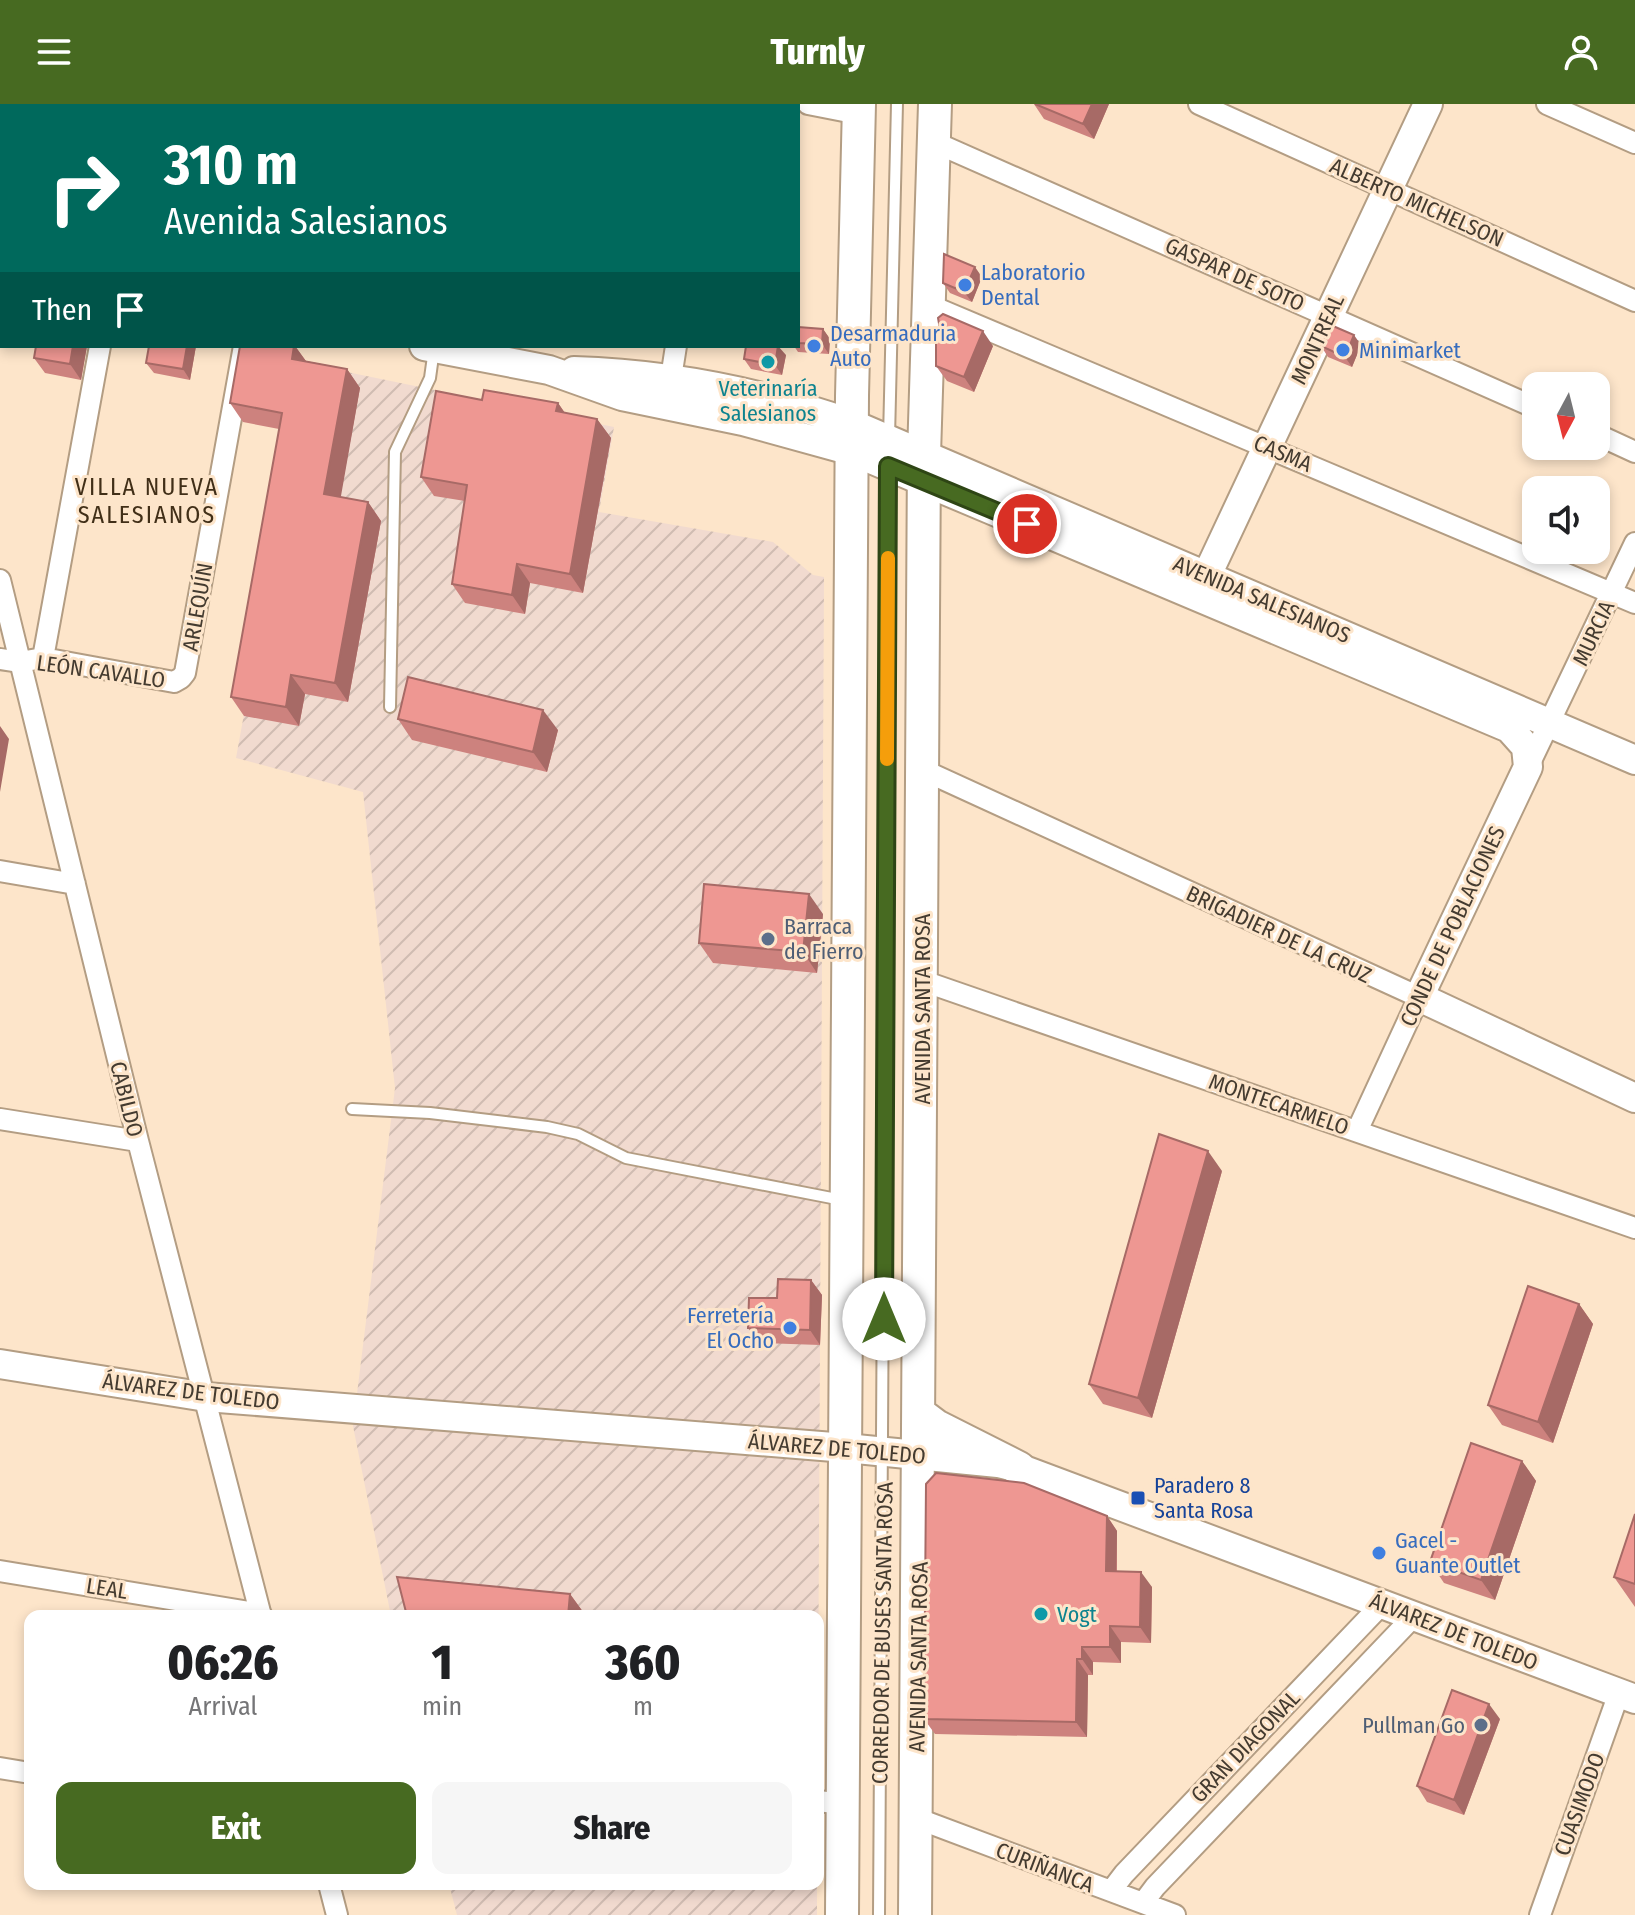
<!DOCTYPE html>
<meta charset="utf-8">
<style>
:root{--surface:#fff;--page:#f6f6f6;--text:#202124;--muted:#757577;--accent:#476a21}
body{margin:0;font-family:"Fira Sans Condensed",sans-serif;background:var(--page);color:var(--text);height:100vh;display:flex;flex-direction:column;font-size:30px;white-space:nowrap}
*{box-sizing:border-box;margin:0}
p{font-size:26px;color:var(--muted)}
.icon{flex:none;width:44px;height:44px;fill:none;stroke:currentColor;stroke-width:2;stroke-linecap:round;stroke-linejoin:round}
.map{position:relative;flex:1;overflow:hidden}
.panel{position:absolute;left:24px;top:1506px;width:800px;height:280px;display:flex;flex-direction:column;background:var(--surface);border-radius:16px;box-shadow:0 4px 12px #0003}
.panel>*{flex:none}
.guide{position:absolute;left:0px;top:0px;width:800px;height:244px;box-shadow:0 4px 12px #0003;background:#00695c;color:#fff;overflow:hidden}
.needle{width:52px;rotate:187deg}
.controls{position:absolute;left:1522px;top:268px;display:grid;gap:16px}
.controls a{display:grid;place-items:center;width:88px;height:88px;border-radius:16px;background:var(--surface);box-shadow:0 4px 12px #0003;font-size:40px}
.pin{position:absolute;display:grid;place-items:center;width:68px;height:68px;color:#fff;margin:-34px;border:4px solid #fff;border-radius:50%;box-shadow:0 2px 8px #0007}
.me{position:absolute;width:88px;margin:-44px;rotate:0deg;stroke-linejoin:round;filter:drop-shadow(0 0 6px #0008)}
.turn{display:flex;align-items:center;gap:28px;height:168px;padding:0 32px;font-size:36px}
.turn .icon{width:104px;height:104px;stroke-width:2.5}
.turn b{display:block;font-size:56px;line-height:68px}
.then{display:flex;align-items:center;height:76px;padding:0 32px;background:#0003;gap:16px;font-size:30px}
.eta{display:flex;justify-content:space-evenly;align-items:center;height:136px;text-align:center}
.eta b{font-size:48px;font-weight:800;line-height:56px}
.cta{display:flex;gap:16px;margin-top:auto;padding:16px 32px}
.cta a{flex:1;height:92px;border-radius:16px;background:var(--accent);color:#fff;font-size:32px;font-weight:800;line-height:92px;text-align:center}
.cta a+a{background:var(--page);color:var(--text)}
header{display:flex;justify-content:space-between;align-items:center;height:104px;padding:0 32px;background:var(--accent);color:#fff;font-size:36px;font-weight:800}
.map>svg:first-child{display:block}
</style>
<header><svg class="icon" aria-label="menu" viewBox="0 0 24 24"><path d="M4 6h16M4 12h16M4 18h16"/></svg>Turnly<svg class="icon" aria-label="person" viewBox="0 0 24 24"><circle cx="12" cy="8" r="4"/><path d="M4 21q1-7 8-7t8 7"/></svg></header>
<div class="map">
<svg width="1635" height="1811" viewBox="0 0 1635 1811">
<defs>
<pattern id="industrial-furrows" width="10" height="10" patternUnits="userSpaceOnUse" patternTransform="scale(2)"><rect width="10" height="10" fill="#f1dacf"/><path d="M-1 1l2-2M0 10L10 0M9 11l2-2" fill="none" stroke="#d0bcb2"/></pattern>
</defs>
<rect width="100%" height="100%" fill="#fde5ca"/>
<!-- industrial -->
<path fill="url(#industrial-furrows)" d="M308,260L614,323L599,408L773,438L813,471L824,473L818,1620V1512H391L353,1322L395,984L363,688L236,654Z
M449,1780H817V1811H457Z"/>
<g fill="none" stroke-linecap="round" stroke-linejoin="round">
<!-- lane casing -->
<g stroke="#b39d83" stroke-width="14">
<path id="lane" d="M889,334L897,0
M390,603L395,348L430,274L434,245
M352,1005L430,1009L547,1023L578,1030L626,1054L842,1096
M879,1811L888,366"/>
</g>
<!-- street casing -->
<g stroke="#b39d83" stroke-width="24">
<path id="street" d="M34,0L44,2
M808,0L859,10
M1199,0L1635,197
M1547,0L1635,39
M217,2V0
M483,2V0
M721,2L722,0
M934,38L1536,304
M929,201L1635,499
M671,274L676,242
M1596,330L1635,348
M0,476L138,1037L261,1512
M43,554L100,242
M0,555L20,558L43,554L174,578L181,574L185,569L244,242
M1528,663L1635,439
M923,666L1419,893L1357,1027
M0,767L75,780
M923,877L1635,1124
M0,1015L138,1037
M0,1467L261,1510
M0,1664L30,1669
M818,1697L843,1700
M916,1714L1175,1811
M329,1780L337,1811
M1111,1787L1124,1770L1382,1500
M1143,1799L1155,1783L1414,1512
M1540,1811L1619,1589"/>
</g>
<!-- secondary casing -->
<g stroke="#b39d83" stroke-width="32">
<path id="secondary" d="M0,161L2,162
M424,242L549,266L622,292L743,317L852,347L1509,624L1526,643L1528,663L1419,893L1635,994
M574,267C670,270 762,288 852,320L1635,656
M1207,471L1428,0
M0,1260L206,1293L846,1344L998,1359L1019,1364L1635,1595"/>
</g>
<!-- primary casing -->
<g stroke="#b39d83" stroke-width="36">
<path id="primary" d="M920,1310L936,1322L1019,1364
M842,1811L852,292L859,0
M915,1811L924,351L935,0"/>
</g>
<!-- lane -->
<use href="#lane" stroke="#fff" stroke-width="10"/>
<!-- street -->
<use href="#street" stroke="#fff" stroke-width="20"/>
<!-- secondary -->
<use href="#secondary" stroke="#fff" stroke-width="28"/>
<!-- primary -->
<use href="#primary" stroke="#fff" stroke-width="32"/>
</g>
<!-- wall -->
<path fill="#cd827e" d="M1034,0H1109L1094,35L1044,15Z
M982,173L972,198L950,189L943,179Z
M823,225L830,235L829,250L798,248L794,242H798V239Z
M941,231L993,242L974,288L947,277L936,262Z
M1361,241L1352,263L1328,253L1321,242Z
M36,242H87L81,276L45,269L34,254Z
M196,242L190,276L154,269L146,259Z
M295,242L306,257L347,265L360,284L340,393L368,398L381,417L348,598L305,590L299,622L244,612L231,593L279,325L243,318L230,299Z
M786,251L782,271L751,265L744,255Z
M482,296L558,299L565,309L597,315L611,334L583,489L530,479L525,510L465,499L452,480L465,397L434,392L421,373Z
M398,615L558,626L547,668L412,636Z
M823,810L817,869L713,859L699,839Z
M1222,1067L1152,1314L1103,1300L1089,1280Z
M811,1176L822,1191L820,1241L759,1239L748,1224L777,1194Z
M1579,1200L1593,1220L1553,1339L1502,1321L1488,1301Z
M1522,1357L1536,1377L1495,1496L1444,1479L1430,1458Z
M1635,1410V1503L1614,1473Z
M1107,1412L1117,1427V1467L1152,1483L1151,1539L1121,1538V1559L1093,1558V1571H1088L1087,1633L935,1630L924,1615Z
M570,1490L586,1512H408L406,1508Z
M1500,1615L1464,1711L1427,1698L1417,1682Z"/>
<!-- shaded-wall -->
<path fill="#a76a66" d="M1092,0H1109L1094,35L1083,20Z
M975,163L982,173L972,198L964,188Z
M823,225L830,235L829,250L822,240Z
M983,227L993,242L974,288L964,273Z
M1354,231L1361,241L1352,263L1345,253Z
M73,242H87L81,276L70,260Z
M187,242H196L190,276L183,265Z
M294,242H295L308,260L292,255Z
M778,242L786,251L782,271L775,261Z
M347,265L360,284L338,409L324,390Z
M558,299L571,318L556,307Z
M597,315L611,334L583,489L570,470Z
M368,398L381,417L348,598L335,579Z
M517,460L530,479L525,510L512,491Z
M291,571L305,590L299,622L286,603Z
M543,606L558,626L547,668L533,648Z
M0,622L9,635L0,688Z
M809,790L823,810L817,869L803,848Z
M1208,1047L1222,1067L1152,1314L1138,1294Z
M811,1176L822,1191L820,1241L810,1226Z
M1579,1200L1593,1220L1553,1339L1538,1318Z
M1522,1357L1536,1377L1495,1496L1481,1476Z
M1107,1412L1117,1427L1116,1482L1106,1467Z
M1141,1468L1152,1483L1151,1539L1140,1523Z
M570,1490L586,1512H568Z
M1110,1522L1121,1538V1559L1110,1543Z
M1082,1543L1093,1558V1571L1082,1555Z
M1077,1555L1088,1571L1087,1633L1076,1618Z
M1489,1600L1500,1615L1464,1711L1454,1696Z"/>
<!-- building -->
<path fill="#ee9792" stroke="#a76a66" stroke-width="2" d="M1035,0H1092L1083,20Z
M0,85L2,86V111L0,110Z
M944,150L975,163L964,188L943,179Z
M943,210L983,227L964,273L936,262V237L941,231L938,214Z
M1333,222L1354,231L1345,253L1321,242L1330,223Z
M798,223L823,225L822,240L798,239Z
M36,242H73L70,260L34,254Z
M149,242H187L183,265L146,259Z
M240,242H294L292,255L347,265L324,390L368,398L335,579L291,571L286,603L231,593L282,309L230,299Z
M746,242H778L775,261L744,255Z
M484,286L558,299L556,307L597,315L570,470L517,460L512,491L452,480L467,381L421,373L436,287L482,296Z
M408,573L543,606L533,648L398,615Z
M704,780L809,790L803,848L699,839Z
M1159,1030L1208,1047L1138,1294L1089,1280Z
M778,1175L811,1176L810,1226L748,1224L749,1194H777Z
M1528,1182L1579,1200L1538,1318L1488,1301Z
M1471,1339L1522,1357L1481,1476L1430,1458Z
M936,1369L1024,1379L1107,1412L1106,1467L1141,1468L1140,1523L1110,1522V1543H1082V1555H1077L1076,1618L924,1615L926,1380Z
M1635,1410V1480L1614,1473Z
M397,1473L570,1490L568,1512H438L406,1508Z
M1452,1586L1489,1600L1454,1696L1417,1682Z"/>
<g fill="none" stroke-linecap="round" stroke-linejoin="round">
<!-- route casing -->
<g stroke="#2e4515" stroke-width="20">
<path id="route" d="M884,1215L888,362L1027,420"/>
</g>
<!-- route -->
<use href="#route" stroke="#476a21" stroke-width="14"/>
<!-- slow -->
<path stroke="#f59e0b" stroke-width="14" d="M887,655L888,454"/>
</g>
<!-- markers -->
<g fill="#3f7fe0" stroke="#fde5ca" stroke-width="3">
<circle cx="965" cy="181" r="8"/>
<circle cx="814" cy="242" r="8"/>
<circle cx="1343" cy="246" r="8"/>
<circle cx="790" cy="1224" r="8"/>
<circle cx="1379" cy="1449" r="8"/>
</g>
<g fill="#0f9aa8" stroke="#fde5ca" stroke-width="3">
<circle cx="768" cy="258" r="8"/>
<circle cx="1041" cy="1510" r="8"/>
</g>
<g fill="#5c6f8a" stroke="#fde5ca" stroke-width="3">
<circle cx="768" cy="835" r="8"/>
<circle cx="1481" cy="1621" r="8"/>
</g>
<rect fill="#1a4fb4" stroke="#fde5ca" stroke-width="3" x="1130" y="1386" width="16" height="16" rx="4"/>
<g text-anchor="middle" stroke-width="6" stroke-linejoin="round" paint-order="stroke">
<!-- street labels -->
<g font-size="22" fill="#443b30" stroke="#fde5ca">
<text transform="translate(1417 98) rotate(24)" y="8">ALBERTO MICHELSON</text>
<text transform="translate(1235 170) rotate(24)" y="8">GASPAR DE SOTO</text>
<text transform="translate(1317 235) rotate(-65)" y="8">MONTREAL</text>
<text transform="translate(1283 349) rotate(23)" y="8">CASMA</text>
<text transform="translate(1262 495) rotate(23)" y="8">AVENIDA SALESIANOS</text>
<text transform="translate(197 503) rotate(-80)" y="8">ARLEQUÍN</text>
<text transform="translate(1593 529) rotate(-65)" y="8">MURCIA</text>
<text transform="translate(101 567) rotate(8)" y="8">LEÓN CAVALLO</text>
<text transform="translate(1452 822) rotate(-65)" y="8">CONDE DE POBLACIONES</text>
<text transform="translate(1279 830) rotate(25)" y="8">BRIGADIER DE LA CRUZ</text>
<text transform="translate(922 905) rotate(-90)" y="8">AVENIDA SANTA ROSA</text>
<text transform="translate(127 995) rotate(76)" y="8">CABILDO</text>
<text transform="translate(1279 1000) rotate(19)" y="8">MONTECARMELO</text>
<text transform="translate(191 1287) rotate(7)" y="8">ÁLVAREZ DE TOLEDO</text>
<text transform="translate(837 1344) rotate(5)" y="8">ÁLVAREZ DE TOLEDO</text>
<text transform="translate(107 1484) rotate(9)" y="8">LEAL</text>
<text transform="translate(1454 1527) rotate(21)" y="8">ÁLVAREZ DE TOLEDO</text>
<text transform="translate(882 1529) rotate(-89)" y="8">CORREDOR DE BUSES SANTA ROSA</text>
<text transform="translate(918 1553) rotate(-89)" y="8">AVENIDA SANTA ROSA</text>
<text transform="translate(1245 1642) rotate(-46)" y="8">GRAN DIAGONAL</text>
<text transform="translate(1579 1700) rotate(-70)" y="8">CUASIMODO</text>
<text transform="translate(1045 1763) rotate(21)" y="8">CURIÑANCA</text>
</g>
<!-- shop labels -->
<g font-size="22" fill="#366cbe" stroke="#fde5ca" text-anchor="start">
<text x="981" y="176">Laboratorio<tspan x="981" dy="25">Dental</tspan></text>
<text x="830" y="237">Desarmaduria<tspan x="830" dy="25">Auto</tspan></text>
<text x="1359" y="254">Minimarket</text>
<text x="774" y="1219" text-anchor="end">Ferretería<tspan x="774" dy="25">El Ocho</tspan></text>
<text x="1395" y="1444">Gacel -<tspan x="1395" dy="25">Guante Outlet</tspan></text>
</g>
<!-- culture labels -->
<g font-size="22" fill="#0d838f" stroke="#fde5ca">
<text x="768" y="292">Veterinaría<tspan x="768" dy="25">Salesianos</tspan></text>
<text x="1057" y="1518" text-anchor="start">Vogt</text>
</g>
<!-- service labels -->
<g font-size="22" fill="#4e5e75" stroke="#fde5ca" text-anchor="start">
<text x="784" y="830">Barraca<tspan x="784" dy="25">de Fierro</tspan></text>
<text x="1465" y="1629" text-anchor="end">Pullman Go</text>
</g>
<!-- transit labels -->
<g font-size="22" fill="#164399" stroke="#fde5ca" text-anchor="start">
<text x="1154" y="1389">Paradero 8<tspan x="1154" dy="25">Santa Rosa</tspan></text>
</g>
<!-- neighbourhood labels -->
<g font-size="24" letter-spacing="2" fill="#412f18" stroke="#fde5ca">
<text x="147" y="391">VILLA NUEVA<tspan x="147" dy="28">SALESIANOS</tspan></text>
</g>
</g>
</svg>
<div class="controls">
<a><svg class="needle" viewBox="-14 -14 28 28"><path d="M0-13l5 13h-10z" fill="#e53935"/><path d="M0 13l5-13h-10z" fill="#757577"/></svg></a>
<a><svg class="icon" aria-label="sound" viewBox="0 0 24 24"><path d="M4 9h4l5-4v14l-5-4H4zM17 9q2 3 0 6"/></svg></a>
</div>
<div class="pin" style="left:1027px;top:420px;background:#d93025"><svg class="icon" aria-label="arrive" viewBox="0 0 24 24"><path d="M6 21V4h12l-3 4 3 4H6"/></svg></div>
<svg class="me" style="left:884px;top:1215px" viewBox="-20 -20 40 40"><circle r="19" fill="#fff"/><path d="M0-13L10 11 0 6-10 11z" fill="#476a21"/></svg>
<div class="guide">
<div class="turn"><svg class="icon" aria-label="right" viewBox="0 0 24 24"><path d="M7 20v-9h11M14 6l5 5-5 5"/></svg><div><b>310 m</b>Avenida Salesianos</div></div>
<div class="then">Then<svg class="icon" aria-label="arrive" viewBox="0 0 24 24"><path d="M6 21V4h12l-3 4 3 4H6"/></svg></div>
</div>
<section class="panel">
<div class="eta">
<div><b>06:26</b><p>Arrival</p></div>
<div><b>1</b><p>min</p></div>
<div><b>360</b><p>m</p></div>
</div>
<div class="cta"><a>Exit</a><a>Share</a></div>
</section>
</div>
